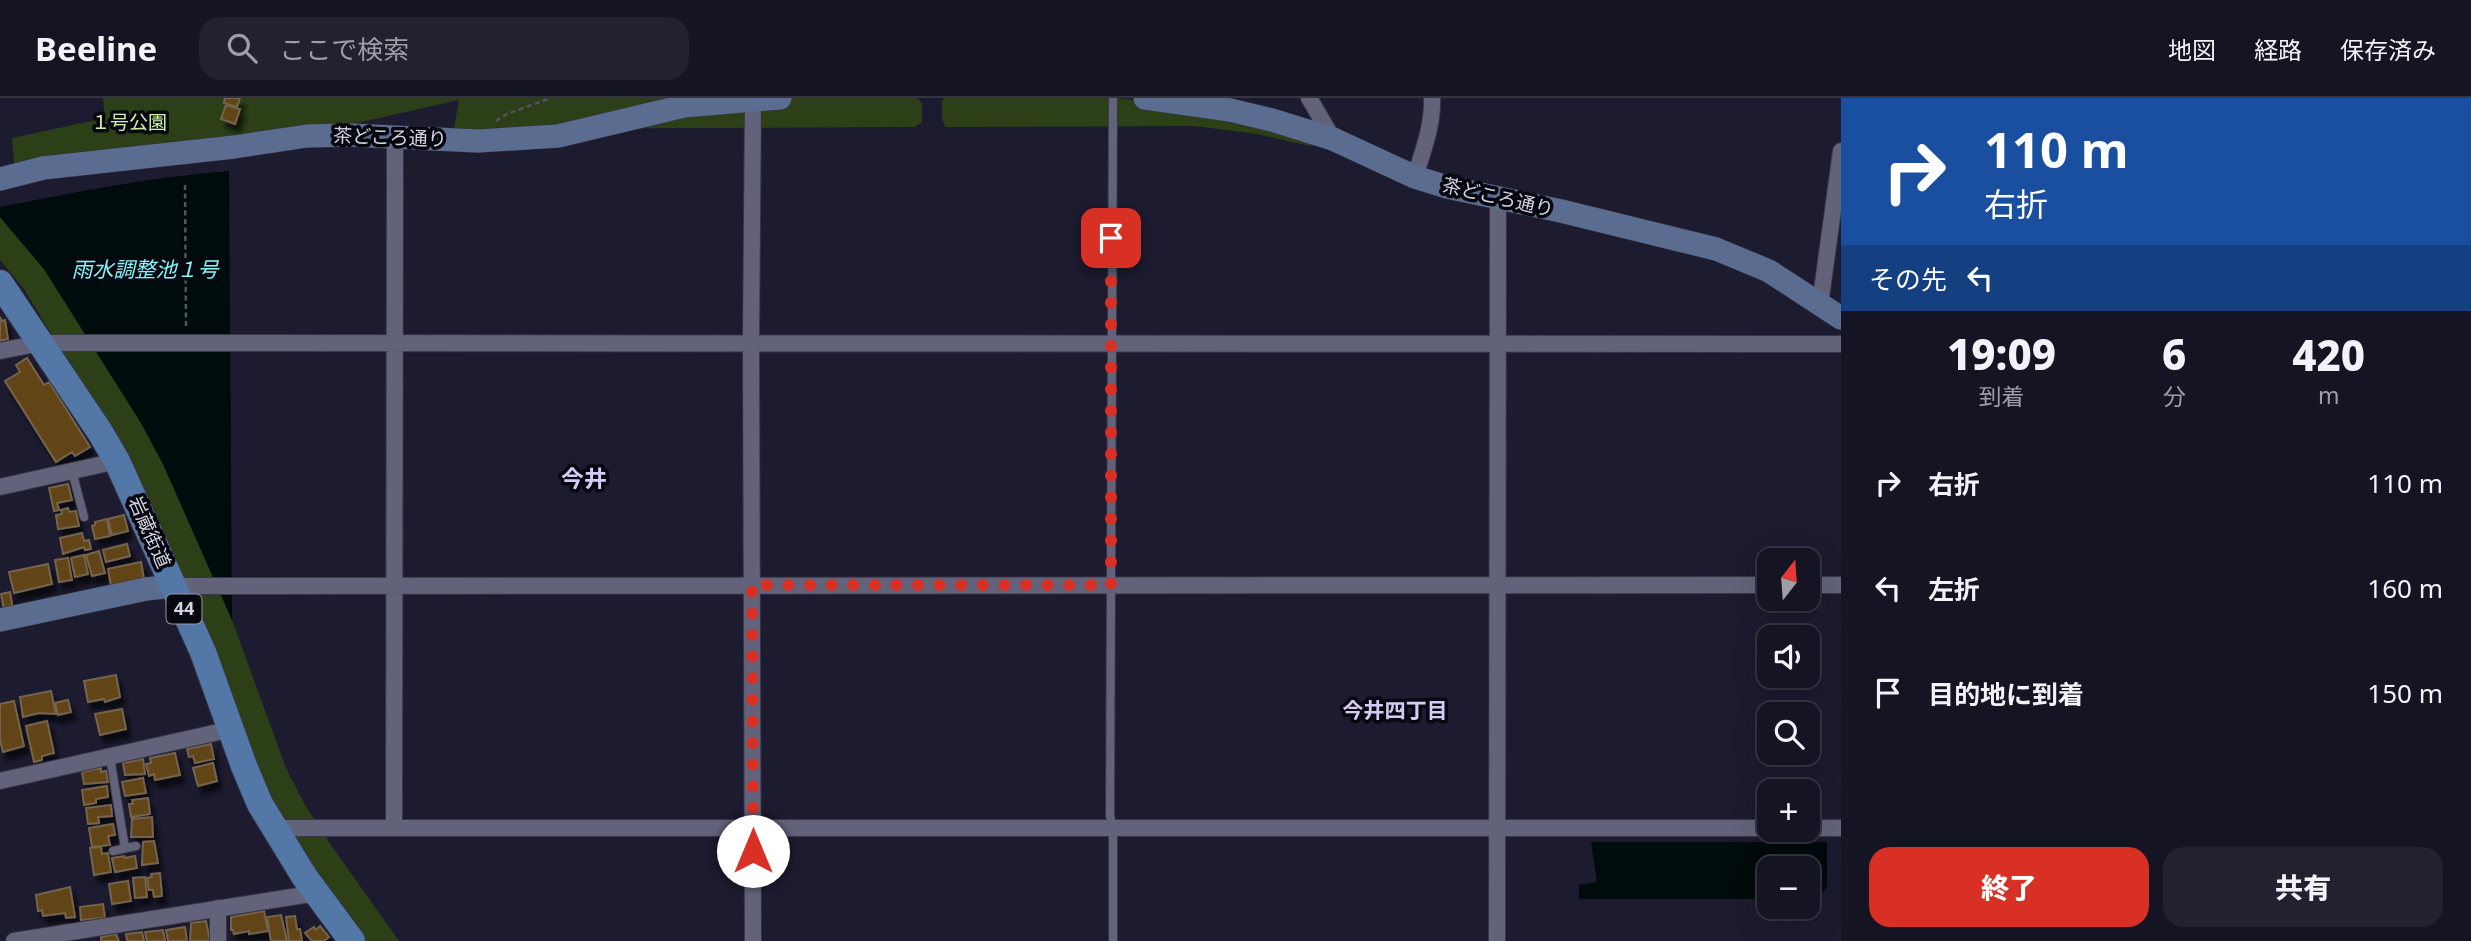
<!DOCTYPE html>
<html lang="ja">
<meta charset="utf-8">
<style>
:root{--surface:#151423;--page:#222130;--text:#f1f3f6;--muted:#9d9ea6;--line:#343341;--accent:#d93025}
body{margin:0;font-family:"Noto Sans","Noto Sans JP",sans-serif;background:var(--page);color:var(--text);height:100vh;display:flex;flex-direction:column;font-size:26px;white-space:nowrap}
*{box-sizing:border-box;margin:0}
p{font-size:23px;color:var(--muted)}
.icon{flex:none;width:38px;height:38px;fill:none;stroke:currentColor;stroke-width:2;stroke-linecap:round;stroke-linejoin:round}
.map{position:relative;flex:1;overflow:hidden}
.side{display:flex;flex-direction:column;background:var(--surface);width:630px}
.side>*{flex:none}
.guide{background:#1a4fa0;color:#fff;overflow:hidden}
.needle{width:46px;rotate:17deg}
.fabs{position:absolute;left:1757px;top:450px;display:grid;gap:14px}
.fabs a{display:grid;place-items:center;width:63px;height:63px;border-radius:14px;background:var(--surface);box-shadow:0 7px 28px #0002,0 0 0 2px var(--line);font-size:35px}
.pin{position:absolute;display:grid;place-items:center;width:60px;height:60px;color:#fff;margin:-30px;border-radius:14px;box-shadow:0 4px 10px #0006}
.me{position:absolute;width:77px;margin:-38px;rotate:0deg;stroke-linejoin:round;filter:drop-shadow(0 0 5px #0008)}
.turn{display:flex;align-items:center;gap:24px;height:147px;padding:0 28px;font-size:32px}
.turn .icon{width:91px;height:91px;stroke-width:2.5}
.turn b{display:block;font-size:49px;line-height:60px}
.then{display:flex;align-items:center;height:66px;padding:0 28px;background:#0003;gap:14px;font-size:26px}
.eta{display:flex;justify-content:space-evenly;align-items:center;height:119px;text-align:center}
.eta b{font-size:42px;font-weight:800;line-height:49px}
.cta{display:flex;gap:14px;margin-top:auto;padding:14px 28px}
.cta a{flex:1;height:80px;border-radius:21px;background:var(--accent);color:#fff;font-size:28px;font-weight:800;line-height:80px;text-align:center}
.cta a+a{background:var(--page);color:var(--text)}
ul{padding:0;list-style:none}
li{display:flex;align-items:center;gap:21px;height:105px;padding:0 28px}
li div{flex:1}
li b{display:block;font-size:26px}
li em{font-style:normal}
header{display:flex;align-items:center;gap:42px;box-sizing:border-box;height:98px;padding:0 35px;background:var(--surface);border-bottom:2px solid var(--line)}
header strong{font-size:33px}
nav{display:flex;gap:38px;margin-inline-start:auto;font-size:24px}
.search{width:490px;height:63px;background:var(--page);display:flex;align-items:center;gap:18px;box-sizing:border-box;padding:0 24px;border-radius:21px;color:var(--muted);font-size:26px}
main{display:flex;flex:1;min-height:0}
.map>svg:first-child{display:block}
</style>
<header>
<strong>Beeline</strong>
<div class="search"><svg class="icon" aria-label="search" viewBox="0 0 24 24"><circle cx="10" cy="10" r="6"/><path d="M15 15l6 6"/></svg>ここで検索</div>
<nav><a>地図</a><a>経路</a><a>保存済み</a></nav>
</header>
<main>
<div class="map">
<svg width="1841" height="843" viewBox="0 0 1841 843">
<defs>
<filter id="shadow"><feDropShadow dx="4.5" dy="8" stdDeviation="2" flood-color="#0009"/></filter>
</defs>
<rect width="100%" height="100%" fill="#1c1b2f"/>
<!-- green -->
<path fill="#2c3f16" d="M103,0H917L922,5V24L915,29L454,31L459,2L357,25L359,31C244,35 130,44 17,69L14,65L12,40L105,20Z
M945,0H1118L1216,13L1317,44L1310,48L1257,36L1194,28L946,29L942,22V2Z
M0,119L44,171L141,325L163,366L232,522L286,670L305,707L331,747L399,843H366L297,745L266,691L73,272L24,191L0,162Z"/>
<!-- water -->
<path fill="#000b0c" d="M229,73L232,522L163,366L141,325L44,171L0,119V109C76,94 152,79 229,73Z
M1591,744H1827V790L1817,800H1808V770H1769V801H1579V787L1597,784Z"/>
<!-- building -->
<path fill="#624413" stroke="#74644e" stroke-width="2" filter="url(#shadow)" d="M225,0H240L237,9L224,5Z
M226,7L240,11L235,26L221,21Z
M0,219L2,223L5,222L8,241L0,243Z
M27,260L44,287L49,284L90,349L75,358L72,354L56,364L5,283L20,274L16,267Z
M68,386L72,402L57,405L59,412L54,413L49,390Z
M68,410L69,414L76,413L79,428L58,431L56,417L62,416L61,412Z
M124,417L128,433L112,437L108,421Z
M107,421L110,438L95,441L92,428L95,427V424Z
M82,435L84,443L89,442L91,451L85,452L84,449L63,456L60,440Z
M127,446L130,458L106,464L103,452Z
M99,453L105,475L92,478L86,457Z
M84,457L88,476L75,479L71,460Z
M68,460L72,482L59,484L55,462Z
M141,464L144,481L111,488L108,471Z
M48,466L52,486L14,495L9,474Z
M10,494L13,511L4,512L1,496Z
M116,577L120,599L105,604L104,601L88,604L84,583Z
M51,593L56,616L39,615L23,619L20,599Z
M68,602L71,614L58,617L55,605Z
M14,603L24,648L3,654L0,642V606Z
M122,611L126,631L100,637L95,616Z
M47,623L54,655L42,658V662L34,664L26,628Z
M211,646L214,661L195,665L193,658L189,659L187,651Z
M175,655L180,677L155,682L154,676L149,678L146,666L151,665L150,660Z
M143,661L145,676L125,677L123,665Z
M213,665L217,683L198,688L193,670Z
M101,670V674L106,673L108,684L84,686L82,674Z
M143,680L146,695L125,698L122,684Z
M107,688L108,699L96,701V705L84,707L82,692Z
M148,700L150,716L131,719L129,706H133L132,702Z
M111,707L112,718L98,719L99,725L88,726L86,710Z
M152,719L153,739H131L132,721Z
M113,726L115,737L108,738L110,747L92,749L89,730Z
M154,743L158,765L142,767L143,744Z
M101,749L102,756L108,755L111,774L94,777L90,750Z
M124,758L125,760L135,758L137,770L115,774L112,760Z
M160,775L162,798L154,799L153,792H149L147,780L152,779L151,776Z
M145,779L147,799L135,800L133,780Z
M128,783L131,803L112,806L109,786Z
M70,789L75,819L66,820L65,815L43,818L42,812L38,813L36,797Z
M103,806L105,820L81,822L80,809Z
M264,813L268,833L249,836V833L234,836L233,832H231V819Z
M281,817L287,843H271L267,819Z
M295,818L297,831H300L302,843H289L286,819Z
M206,823L210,843H190L191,825Z
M320,828L329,839L324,843H312L305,835L314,829L316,832Z
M185,829L187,843H168L166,832Z
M163,832L165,843H147L145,834Z
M142,834L144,843H127L126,836Z
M116,836L119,843H101V839Z"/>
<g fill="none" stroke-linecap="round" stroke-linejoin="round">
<!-- lane casing -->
<g stroke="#383748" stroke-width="10">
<path id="lane" d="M1113,0L1110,718L1113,730V843
M72,373L84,419
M110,659L125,750
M113,753L136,748"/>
</g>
<!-- street casing -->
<g stroke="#383748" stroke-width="18">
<path id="street" d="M1309,0L1333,41
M753,2L751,244L753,843
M1415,79C1423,52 1433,28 1432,0
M1820,207L1841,53
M0,253L41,245L1841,246
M0,389L117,363
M1808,487H1841
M174,488L1769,487
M0,683L232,631
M274,730H1769
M394,730L395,39
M1808,730H1841
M218,810V843
M14,843L317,795
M1497,843L1498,100"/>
</g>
<!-- secondary casing -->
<g stroke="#383748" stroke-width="24">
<path id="secondary" d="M1145,0L1230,12L1272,22L1333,41L1415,79L1447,89L1561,113L1716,151L1769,173L1841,220
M0,81L43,70L234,49L307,38L350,37L478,43L558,38L684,8L780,0
M0,522L146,491L174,488"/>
</g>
<!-- primary casing -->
<g stroke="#383748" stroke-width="28">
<path id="primary" d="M0,185L100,334L117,363L203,554L244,668L260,706L304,778L352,843"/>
</g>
<!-- path -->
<path stroke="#545365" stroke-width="2.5" stroke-dasharray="5 3.5" stroke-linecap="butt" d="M496,23L507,16L551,0
M185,87L186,230"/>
<!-- lane -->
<use href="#lane" stroke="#62627a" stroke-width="8"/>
<!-- street -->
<use href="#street" stroke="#62627a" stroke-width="16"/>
<!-- secondary -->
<use href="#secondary" stroke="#5a6d90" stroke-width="23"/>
<!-- primary -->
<use href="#primary" stroke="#5378a7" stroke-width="26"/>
</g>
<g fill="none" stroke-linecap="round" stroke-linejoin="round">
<!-- route -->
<path stroke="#d93025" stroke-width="12" stroke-dasharray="0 21.6" d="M753,753L752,487H1111V140"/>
</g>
<g text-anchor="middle" stroke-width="7" stroke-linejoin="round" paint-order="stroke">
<!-- shield labels -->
<rect fill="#070710" stroke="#9696a3" stroke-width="2" x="166.5" y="496.5" width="35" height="29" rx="5"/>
<g font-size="18" font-weight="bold" fill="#d4d4e2">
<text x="184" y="517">44</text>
</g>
<!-- park labels -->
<g font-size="19" fill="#cdf3a8" stroke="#070710">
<text x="129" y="31">１号公園</text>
</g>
<!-- street labels -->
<g font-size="19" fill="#d4d4e2" stroke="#070710">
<text transform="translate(390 39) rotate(2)" y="7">茶どころ通り</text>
<text transform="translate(1498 99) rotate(13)" y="7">茶どころ通り</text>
<text transform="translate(150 434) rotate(66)" y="7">岩蔵街道</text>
</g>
<!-- water labels -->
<g font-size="21" font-style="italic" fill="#82f5f8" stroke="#070710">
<text x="145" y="179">雨水調整池１号</text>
</g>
<!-- neighbourhood labels -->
<g font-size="21" font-weight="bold" fill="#d4caf5" stroke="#070710">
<text x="1395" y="620">今井四丁目</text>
</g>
<!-- quarter labels -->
<g font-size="23" font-weight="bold" fill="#d4caf5" stroke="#070710">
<text x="584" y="389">今井</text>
</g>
</g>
</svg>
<div class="fabs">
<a><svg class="needle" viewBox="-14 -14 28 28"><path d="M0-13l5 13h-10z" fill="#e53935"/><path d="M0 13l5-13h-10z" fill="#9d9ea6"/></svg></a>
<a><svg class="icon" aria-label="sound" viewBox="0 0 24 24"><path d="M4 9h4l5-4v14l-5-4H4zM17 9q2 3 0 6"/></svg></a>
<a><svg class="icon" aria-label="search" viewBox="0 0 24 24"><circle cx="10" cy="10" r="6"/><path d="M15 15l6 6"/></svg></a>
<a>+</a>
<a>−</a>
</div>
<div class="pin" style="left:1111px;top:140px;background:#d93025"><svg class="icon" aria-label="arrive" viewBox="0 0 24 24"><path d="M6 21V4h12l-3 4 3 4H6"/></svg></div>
<svg class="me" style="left:753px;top:753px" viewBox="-20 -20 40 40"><circle r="19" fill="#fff"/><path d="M0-13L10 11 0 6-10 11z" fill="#d93025"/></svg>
</div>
<section class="side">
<div class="guide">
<div class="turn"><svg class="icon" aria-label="right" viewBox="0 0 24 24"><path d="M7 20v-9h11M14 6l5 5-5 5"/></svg><div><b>110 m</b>右折</div></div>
<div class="then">その先<svg class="icon" aria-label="left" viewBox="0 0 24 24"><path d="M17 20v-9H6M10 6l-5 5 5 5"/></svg></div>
</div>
<div class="eta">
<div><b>19:09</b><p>到着</p></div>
<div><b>6</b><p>分</p></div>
<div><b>420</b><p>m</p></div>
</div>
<ul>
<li><svg class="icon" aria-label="right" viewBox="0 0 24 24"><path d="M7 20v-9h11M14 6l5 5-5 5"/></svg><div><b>右折</b></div><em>110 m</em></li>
<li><svg class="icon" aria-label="left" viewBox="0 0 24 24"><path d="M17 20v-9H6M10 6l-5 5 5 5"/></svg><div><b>左折</b></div><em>160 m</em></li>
<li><svg class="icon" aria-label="arrive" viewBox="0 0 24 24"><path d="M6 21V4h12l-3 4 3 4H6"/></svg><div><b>目的地に到着</b></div><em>150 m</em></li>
</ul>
<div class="cta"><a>終了</a><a>共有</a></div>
</section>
</main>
